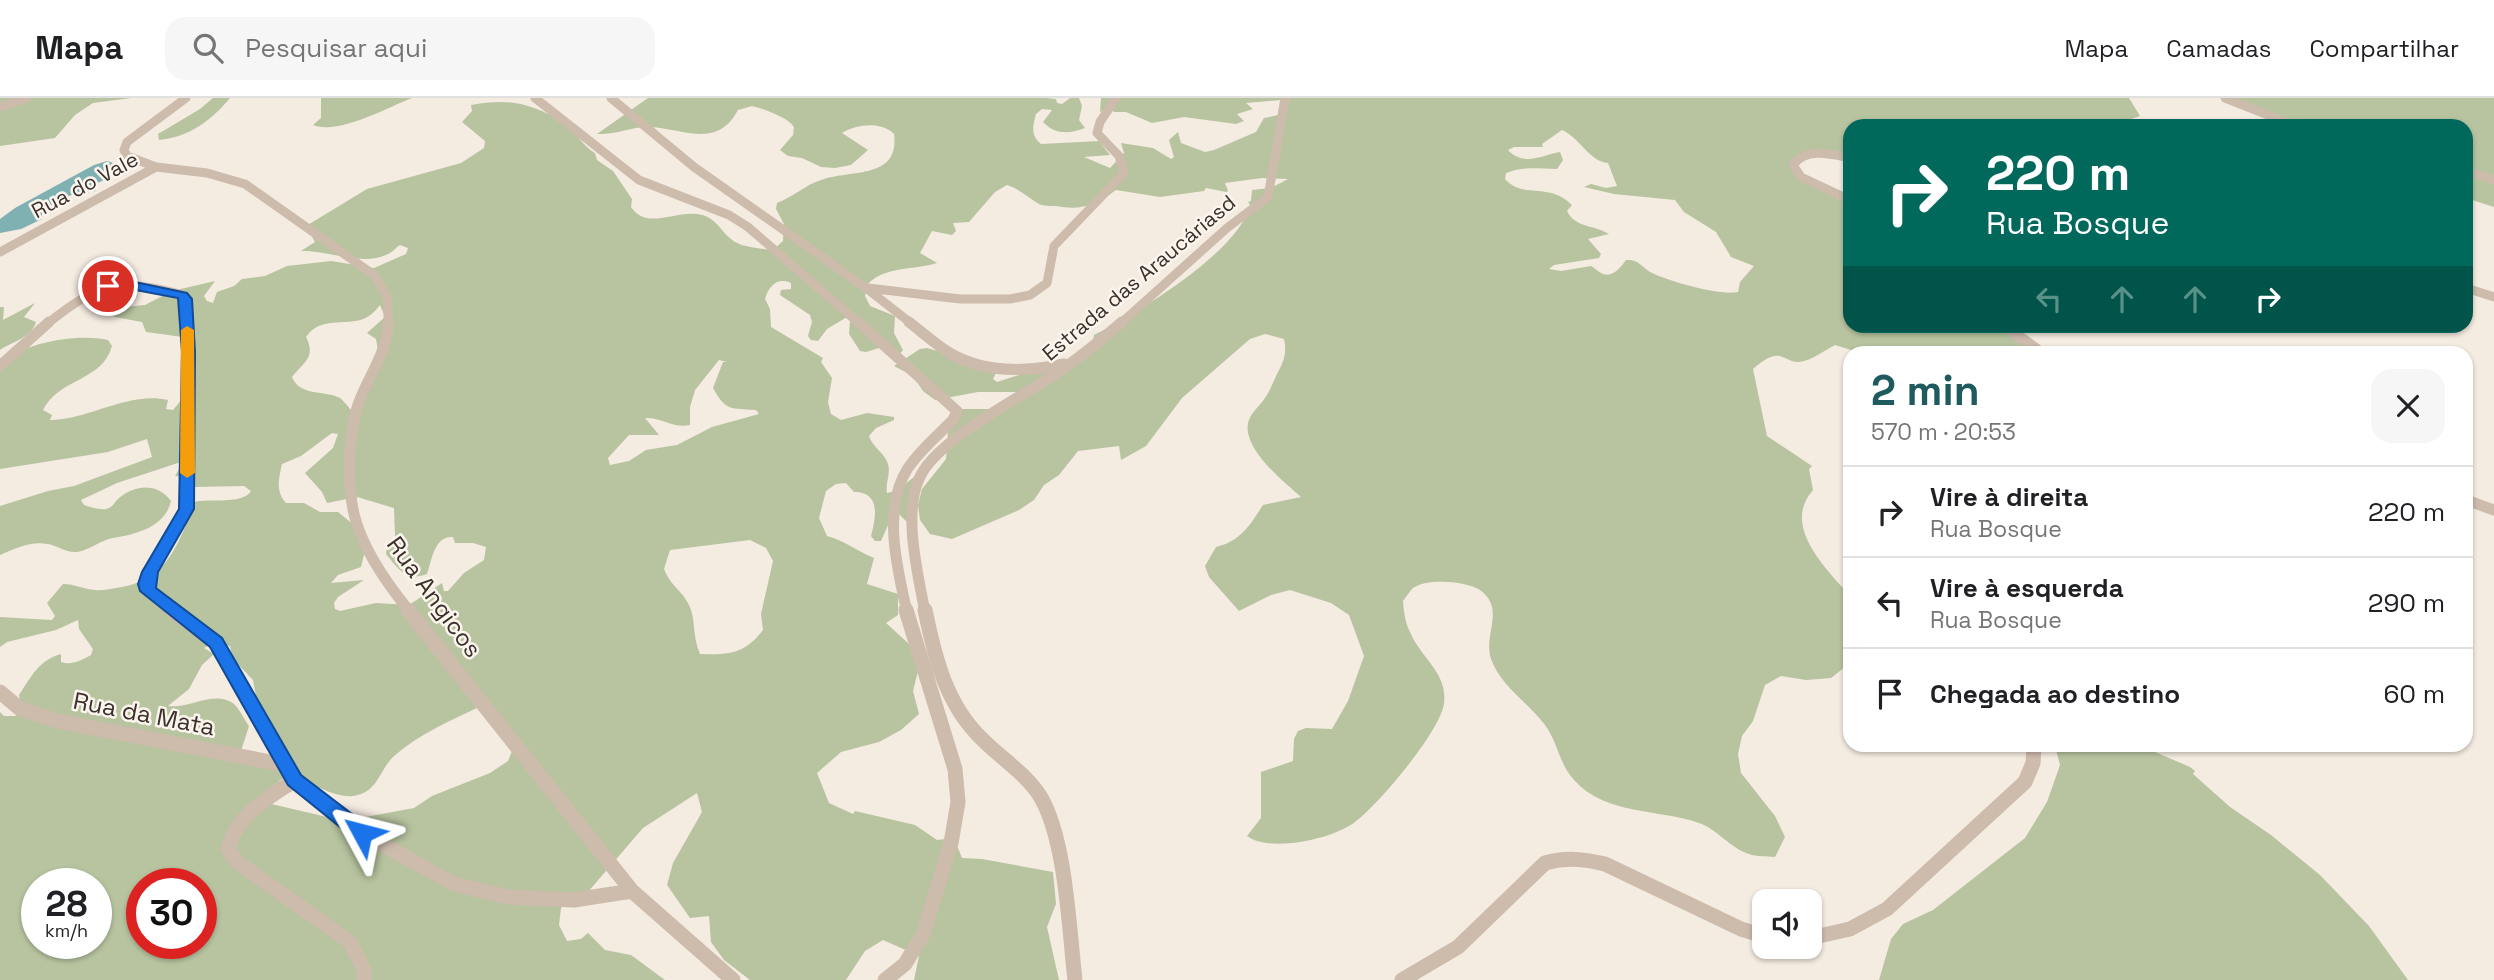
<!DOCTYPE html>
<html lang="pt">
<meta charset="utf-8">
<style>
:root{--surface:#fff;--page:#f6f6f6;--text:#202124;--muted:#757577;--line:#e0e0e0;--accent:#1f5a5e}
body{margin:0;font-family:"Space Grotesk",sans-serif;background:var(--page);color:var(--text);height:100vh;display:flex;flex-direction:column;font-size:26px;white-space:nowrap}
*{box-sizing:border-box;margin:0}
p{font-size:23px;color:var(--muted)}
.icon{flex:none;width:38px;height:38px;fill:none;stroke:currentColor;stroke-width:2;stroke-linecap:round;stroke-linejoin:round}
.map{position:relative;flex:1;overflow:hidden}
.drawer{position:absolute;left:1843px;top:248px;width:630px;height:406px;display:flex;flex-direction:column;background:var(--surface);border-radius:21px;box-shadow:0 2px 5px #0004}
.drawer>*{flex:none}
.guide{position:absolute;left:1843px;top:21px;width:630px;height:214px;border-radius:21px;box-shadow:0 2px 5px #0004;background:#00695c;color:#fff;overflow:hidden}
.fabs{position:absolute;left:1752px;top:791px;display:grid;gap:14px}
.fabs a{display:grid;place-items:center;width:70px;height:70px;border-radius:14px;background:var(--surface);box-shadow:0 2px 5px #0004;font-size:35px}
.speed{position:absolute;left:21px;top:770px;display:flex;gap:14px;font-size:35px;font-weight:700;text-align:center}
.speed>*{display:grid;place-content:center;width:91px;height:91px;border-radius:50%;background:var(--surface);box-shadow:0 2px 5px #0004;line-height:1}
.speed small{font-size:18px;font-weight:400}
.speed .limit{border:10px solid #d22;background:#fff;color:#111}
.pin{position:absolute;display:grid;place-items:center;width:60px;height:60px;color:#fff;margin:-30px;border:4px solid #fff;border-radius:50%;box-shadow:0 2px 7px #0007}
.me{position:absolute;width:77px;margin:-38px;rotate:308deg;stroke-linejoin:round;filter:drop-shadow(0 0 5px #0008)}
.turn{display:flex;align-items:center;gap:24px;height:147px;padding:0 28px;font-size:32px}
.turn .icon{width:91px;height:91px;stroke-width:2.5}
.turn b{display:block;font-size:49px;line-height:60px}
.lanes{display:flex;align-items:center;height:66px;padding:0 28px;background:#0003;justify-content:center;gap:35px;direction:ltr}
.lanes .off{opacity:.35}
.round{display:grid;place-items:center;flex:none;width:74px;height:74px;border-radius:21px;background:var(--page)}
.summary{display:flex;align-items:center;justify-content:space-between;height:119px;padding:0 28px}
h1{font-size:42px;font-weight:800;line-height:52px;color:var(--accent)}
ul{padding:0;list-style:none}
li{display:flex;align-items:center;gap:21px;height:91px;padding:0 28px;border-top:2px solid var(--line)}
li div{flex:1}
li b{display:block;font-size:26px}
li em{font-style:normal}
header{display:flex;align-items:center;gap:42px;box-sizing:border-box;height:98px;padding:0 35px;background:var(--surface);border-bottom:2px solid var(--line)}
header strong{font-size:33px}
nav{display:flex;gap:38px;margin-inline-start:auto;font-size:24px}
.search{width:490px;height:63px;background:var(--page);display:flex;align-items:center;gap:18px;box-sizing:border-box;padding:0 24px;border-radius:21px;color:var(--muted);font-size:26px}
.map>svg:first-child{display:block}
</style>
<header>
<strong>Mapa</strong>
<div class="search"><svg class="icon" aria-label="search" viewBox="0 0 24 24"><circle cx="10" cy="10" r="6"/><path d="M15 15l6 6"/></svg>Pesquisar aqui</div>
<nav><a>Mapa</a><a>Camadas</a><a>Compartilhar</a></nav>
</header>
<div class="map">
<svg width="2494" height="882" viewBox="0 0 2494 882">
<rect width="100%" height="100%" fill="#f4ebe1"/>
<!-- green -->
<path fill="#b8c4a0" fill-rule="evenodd" d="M0,0H131L93,5L75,17L55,40L0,48Z
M213,0H230C211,23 189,39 159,42L158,36L200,11Z
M321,0H412C386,10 339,37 313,27L321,20Z
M648,0H1046L1056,1L1057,5L1062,6L1070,0H1079L1082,8L1079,22L1085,30C1070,36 1055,37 1043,24L1052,12L1042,11L1036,16C1033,28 1030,37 1041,46L1099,43L1110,57L1084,59L1110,70L1124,55L1121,45L1153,50L1171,61L1174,59L1169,42L1178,34L1181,45L1205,54L1214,52L1256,34L1264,20L1279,17L1282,2L1246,5L1253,11L1237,16L1244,23L1236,26L1184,19L1152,25L1126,14H1114L1110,10L1100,14L1101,0H2129L2140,18L2131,21L2146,28H1850V57L1815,54L1795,65L1803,78L1850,102V228H2008L2047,255L1864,256L1835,247C1825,252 1815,260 1804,263C1782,269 1785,243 1753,271L1767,338L1812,368L1809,371L1813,392C1781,428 1826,470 1850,498V565L1831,580L1806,582L1781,578L1765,587L1753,623L1742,638L1738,656L1741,675L1775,718L1785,739L1775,759C1767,758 1756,759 1749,756C1730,750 1717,731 1699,725C1659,711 1606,717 1575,683C1559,667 1558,644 1545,627C1528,604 1502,590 1491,561C1483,536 1506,511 1480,492C1466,483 1427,480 1413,490C1410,493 1406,499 1403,503C1404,515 1405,524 1410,534C1420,559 1448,575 1444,605C1441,633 1378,707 1355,724C1333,741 1270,755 1247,738L1261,720V674L1293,663L1294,641L1298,633L1306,630L1332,631L1348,603L1364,558L1349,517L1331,505L1290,492L1271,497L1239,513L1209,479L1205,468L1216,449C1241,443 1250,427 1263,407L1301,399C1284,384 1239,348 1249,322C1252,313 1260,308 1265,300C1270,293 1273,284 1277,276C1284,263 1287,255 1284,241L1265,236L1250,241L1182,300L1146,348L1121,362L1119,348L1078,353L1059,377L1044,387L1034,402L1019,412L952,441L930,436L920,422L918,407L922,391L946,361L948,333L962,311H996L1019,294H978L935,302L923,293L913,278L894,268L920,251L927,250L998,271L993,281L997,284L1091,254L1094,237C1136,216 1240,153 1250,107L1248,104L1251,103L1252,92L1271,90L1288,81L1262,80L1225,85L1228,93L1226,94L1206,90L1204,93L1160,99L1116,92C1096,107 1081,113 1056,108C1051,108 1043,108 1039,106C1028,100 1020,91 1007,87L995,94L969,124L953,125L956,133L952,137L932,133L920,155L937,165C915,172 883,168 867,187L865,198L870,208L895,218L894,235L903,252L897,259L882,249L866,254L860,253L849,236L850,223L847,219L827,231L818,243L811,242L808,238L812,224L810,217L780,197L781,192L791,191V185C777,179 769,188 765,201L770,211L771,229L823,260L821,264L832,280L828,304L831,316L841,322L867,315L894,319V322L876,330L869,338C873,350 885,355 888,366C891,376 885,385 887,395L896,393L923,372L909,422L906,423L898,415L892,418L881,443H875L871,438C876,419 881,394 854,394L846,385L836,386L826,393L819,420L827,438C845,443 857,453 874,460L867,486L898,496V517L886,525L909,546L918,573L913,593L919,616L901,632L879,644L841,654L817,675L829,705L853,716L855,713L915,727L937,742L954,740L962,760L982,761L1053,774L1056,806L1047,829L1059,882H914L919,858L883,842L865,853L846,882H750L724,862L711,844L709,818L690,820L667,787L673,765L702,714L697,695L643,730L587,795L568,803L561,810L559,827L567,843L581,841L588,835L605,852L631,857L665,882H0V614L4,618H15L22,614L19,597C31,579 39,562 61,556V564C71,568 82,562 91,557L93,551L79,531L78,522L56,532L7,544L0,549V519L52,522L55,518L47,505L63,486C75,486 83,491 95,492C101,493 109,491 116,490C166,484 179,447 194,404C209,400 243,407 251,393L244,388L194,389L186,379L175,378L184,363L117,385L81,402L84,407C90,409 99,412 106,411C112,410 114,405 118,401C135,386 158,385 171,403C165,429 137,436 113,440C101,442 90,452 77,454C66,455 57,447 47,446C31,443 14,451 0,457V408L48,393L74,388L152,359L147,341L108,354L0,371V263C29,245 74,235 108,242L112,248C102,284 60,279 43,312L52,317L50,322C89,322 128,293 168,302L166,311L173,312L182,301L186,277L196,261L183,248V239L146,234L142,224L115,219L103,211L145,207L172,193L215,183L204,198L207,203L213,205L217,194L234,188L242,181L265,178L287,168L331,163L374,170L406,156L408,150L400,147C395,150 392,155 386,157C361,168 328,152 301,153L315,144L306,128L367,91L461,65L484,50L485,43L462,24L472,13L471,7C507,0 532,5 564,25C575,32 582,48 595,55L597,62L613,73L632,101L631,109C646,132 674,113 697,116C715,118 719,131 731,141C741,150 760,150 773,152L783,143L784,126L776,111L777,105C793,99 805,87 821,82C850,71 900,82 894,36C881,23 857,26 842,35L868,52L851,67L835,70L821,69L802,60L788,58L780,52L793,37L794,29C788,19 764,11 752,8L738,12C717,51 685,31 650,29C633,28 616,37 597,36ZM1562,32C1579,39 1590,64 1608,65L1617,88L1606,90L1591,86L1584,89L1614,96L1675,102L1684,114L1716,134L1731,159L1754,168L1740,184L1738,194C1720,198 1667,183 1650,174C1641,168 1638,161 1626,162C1621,169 1612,181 1601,175C1597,173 1595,170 1591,168L1561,173L1549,171L1554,167L1599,160L1601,156L1588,141L1609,136C1595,127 1575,130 1567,113L1572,107C1548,83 1524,102 1505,81L1506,75C1525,68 1538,71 1557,71L1563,62L1560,54C1542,57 1524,69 1508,52L1514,49H1543L1542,46ZM380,207L385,219L367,235L376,241C383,276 371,287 352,313C349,310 344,303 340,300C325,292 300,299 292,279C305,263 316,259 306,239C320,218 344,228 363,221C370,219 375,213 380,207ZM719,262L727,264H723L713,290C726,314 731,310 756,312L759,316L712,329L677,347L646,352L629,363L610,367L608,360L629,337H659L645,320C661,319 675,331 690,327V309L695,292ZM332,335L338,336L333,350L305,375L322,394L327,405L357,399L394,410L395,439L387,448L386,456C398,471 407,484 427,476C432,462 434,438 453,439L455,445H473L486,449L484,462L464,475L448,493H444L442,485L409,507L376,505L340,513L335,511L334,505L338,499L364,482L331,485L338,477L361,469L366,448L364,435L338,414H320L304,405H286C275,393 279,380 282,366L301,358ZM750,442L766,450L773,463L761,516L763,532C744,556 730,557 700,556C692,538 696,521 689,507C682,492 671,489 664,471L670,452ZM213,545L230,548L233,561L253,582L256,598L271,627L274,654L267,664L240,656L249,628C244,621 239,610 233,605C213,592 189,611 168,608L189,591L202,567L214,556L204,550ZM479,609L512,653L508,663L490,675L432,698L414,710L344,723L263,704L280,682L292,676C309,684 334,700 353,698C378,695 379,672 394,658C419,636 450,623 479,609ZM37,786H96V845H37ZM142,786H201V845H142Z
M2235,0H2494V109L2466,100V28H2199L2240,27L2266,23L2263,11Z
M35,205L24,219L36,224C32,239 12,244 0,252V209H4L3,222Z
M2055,648H2141L2190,669L2195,673L2193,676L2230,709L2271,737L2320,777L2369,828L2408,882H1879L1891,841L1903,826L1933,812L2025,740L2047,704L2060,667Z"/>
<!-- water -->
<path fill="#7fb0b2" d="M107,63L122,68L121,74L91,88L96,93L71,97L42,112V121L21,131L0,135V121L15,110L94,67Z"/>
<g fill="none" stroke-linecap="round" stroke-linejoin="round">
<!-- minor-far2 -->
<path stroke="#cdbbac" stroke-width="9" d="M186,0L127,44L124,52L127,58L156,69L207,75L245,86L374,177L388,201V226
M535,0L639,82L729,117L748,129L860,226
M611,0L694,69L866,190L912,226
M2225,0L2296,28
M0,9L27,0
M1850,60C1831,56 1806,49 1793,67L1801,79L1850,102
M2466,73L2494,82
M0,154L156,69
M868,190L960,201H1010L1030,197L1047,185L1054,148L1124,75L1119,58L1097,35L1100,24L1116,0
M2466,190L2494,199
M47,226C99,184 119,180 183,197L186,226
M1120,226L1227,130L1268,99L1285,0"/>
<!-- minor-far1 -->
<path stroke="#cdbbac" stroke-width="11" d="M388,224C388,253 369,277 359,304C348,333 347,385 354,416C362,450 388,487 410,514
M858,224L957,313L953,322C938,337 920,352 908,370C882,410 897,470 907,514
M909,224C922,234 934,245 948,254C982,275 1026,274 1064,266
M2005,228L2043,256
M0,268L49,224
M2466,402L2494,412
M174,514C158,503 145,495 150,474L187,411L189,254L186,224
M925,514C918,477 903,416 919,381C934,343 1020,300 1054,277C1078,261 1100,243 1122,224"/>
<!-- minor -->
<path stroke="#cdbbac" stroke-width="15" d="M171,512L216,544L295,682L362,735L454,786L508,799L574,802L632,793
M408,512L632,793L733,882
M925,512C935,560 946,607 983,642C1001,660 1026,676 1040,698C1066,741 1069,831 1075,882
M0,594L19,610L57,623L286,667
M295,682C267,701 237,716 228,751L237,764L350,844L364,872V882
M1810,840L1850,831L1887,811L2025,684L2033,665L2034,648
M885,882L905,866L923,836L951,745L958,704L955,671L906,512
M1402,882L1458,849L1545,765C1566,759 1584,761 1605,766L1741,831L1764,838"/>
</g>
<!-- route -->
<path fill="#1a73e8" stroke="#114b97" stroke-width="2" d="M125,182L187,195L192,201L195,254L194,411L158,474L156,490L222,540L301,677L369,729L372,735L369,741L362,743L355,741L288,687L210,549L140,493L138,486L142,474L179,411L182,254L178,200L125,190L108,192L102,188L104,185Z"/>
<!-- slow -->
<path fill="#f59e0b" d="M187,228L194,232L195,375L187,380L180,375L181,232Z"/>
<g text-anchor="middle" stroke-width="5" stroke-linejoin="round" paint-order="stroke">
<!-- far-street labels -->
<g font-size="21" fill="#3b302b" stroke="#fbf5ee">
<text transform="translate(85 87) rotate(-28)" y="7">Rua do Vale</text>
<text transform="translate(1139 180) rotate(-40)" y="7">Estrada das Araucáriasd</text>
</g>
<!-- street labels -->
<g font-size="24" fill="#3b302b" stroke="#fbf5ee">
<text transform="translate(434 499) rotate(54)" y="8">Rua Angicos</text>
<text transform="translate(144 616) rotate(11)" y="8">Rua da Mata</text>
</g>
</g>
</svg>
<div class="fabs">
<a><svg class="icon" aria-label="sound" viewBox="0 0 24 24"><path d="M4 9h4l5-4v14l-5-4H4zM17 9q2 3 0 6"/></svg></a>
</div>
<div class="speed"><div>28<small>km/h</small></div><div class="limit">30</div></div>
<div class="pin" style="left:108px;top:188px;background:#d93025"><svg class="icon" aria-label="arrive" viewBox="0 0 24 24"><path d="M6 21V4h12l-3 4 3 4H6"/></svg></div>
<svg class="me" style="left:362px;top:735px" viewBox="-20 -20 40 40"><path d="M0-17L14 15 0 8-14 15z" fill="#1a73e8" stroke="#fff" stroke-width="4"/></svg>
<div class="guide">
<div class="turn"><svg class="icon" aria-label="right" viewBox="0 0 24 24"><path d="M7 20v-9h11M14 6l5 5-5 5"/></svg><div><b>220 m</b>Rua Bosque</div></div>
<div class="lanes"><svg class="icon off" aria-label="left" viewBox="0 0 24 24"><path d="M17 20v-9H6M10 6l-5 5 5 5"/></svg><svg class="icon off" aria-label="ahead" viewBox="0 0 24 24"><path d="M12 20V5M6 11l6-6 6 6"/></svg><svg class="icon off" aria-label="ahead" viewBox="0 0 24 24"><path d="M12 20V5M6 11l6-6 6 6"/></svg><svg class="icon" aria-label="right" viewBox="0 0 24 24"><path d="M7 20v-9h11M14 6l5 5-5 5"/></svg></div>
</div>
<section class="drawer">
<div class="summary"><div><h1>2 min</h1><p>570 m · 20:53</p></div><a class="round"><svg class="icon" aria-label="close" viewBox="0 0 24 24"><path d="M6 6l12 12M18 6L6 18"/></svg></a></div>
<ul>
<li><svg class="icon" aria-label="right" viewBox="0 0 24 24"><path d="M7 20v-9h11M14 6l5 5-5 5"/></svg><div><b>Vire à direita</b><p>Rua Bosque</p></div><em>220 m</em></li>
<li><svg class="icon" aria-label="left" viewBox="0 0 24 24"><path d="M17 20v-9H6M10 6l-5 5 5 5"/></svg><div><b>Vire à esquerda</b><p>Rua Bosque</p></div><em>290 m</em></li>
<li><svg class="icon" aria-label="arrive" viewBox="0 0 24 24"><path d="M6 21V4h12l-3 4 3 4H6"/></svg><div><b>Chegada ao destino</b></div><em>60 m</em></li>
</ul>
</section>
</div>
